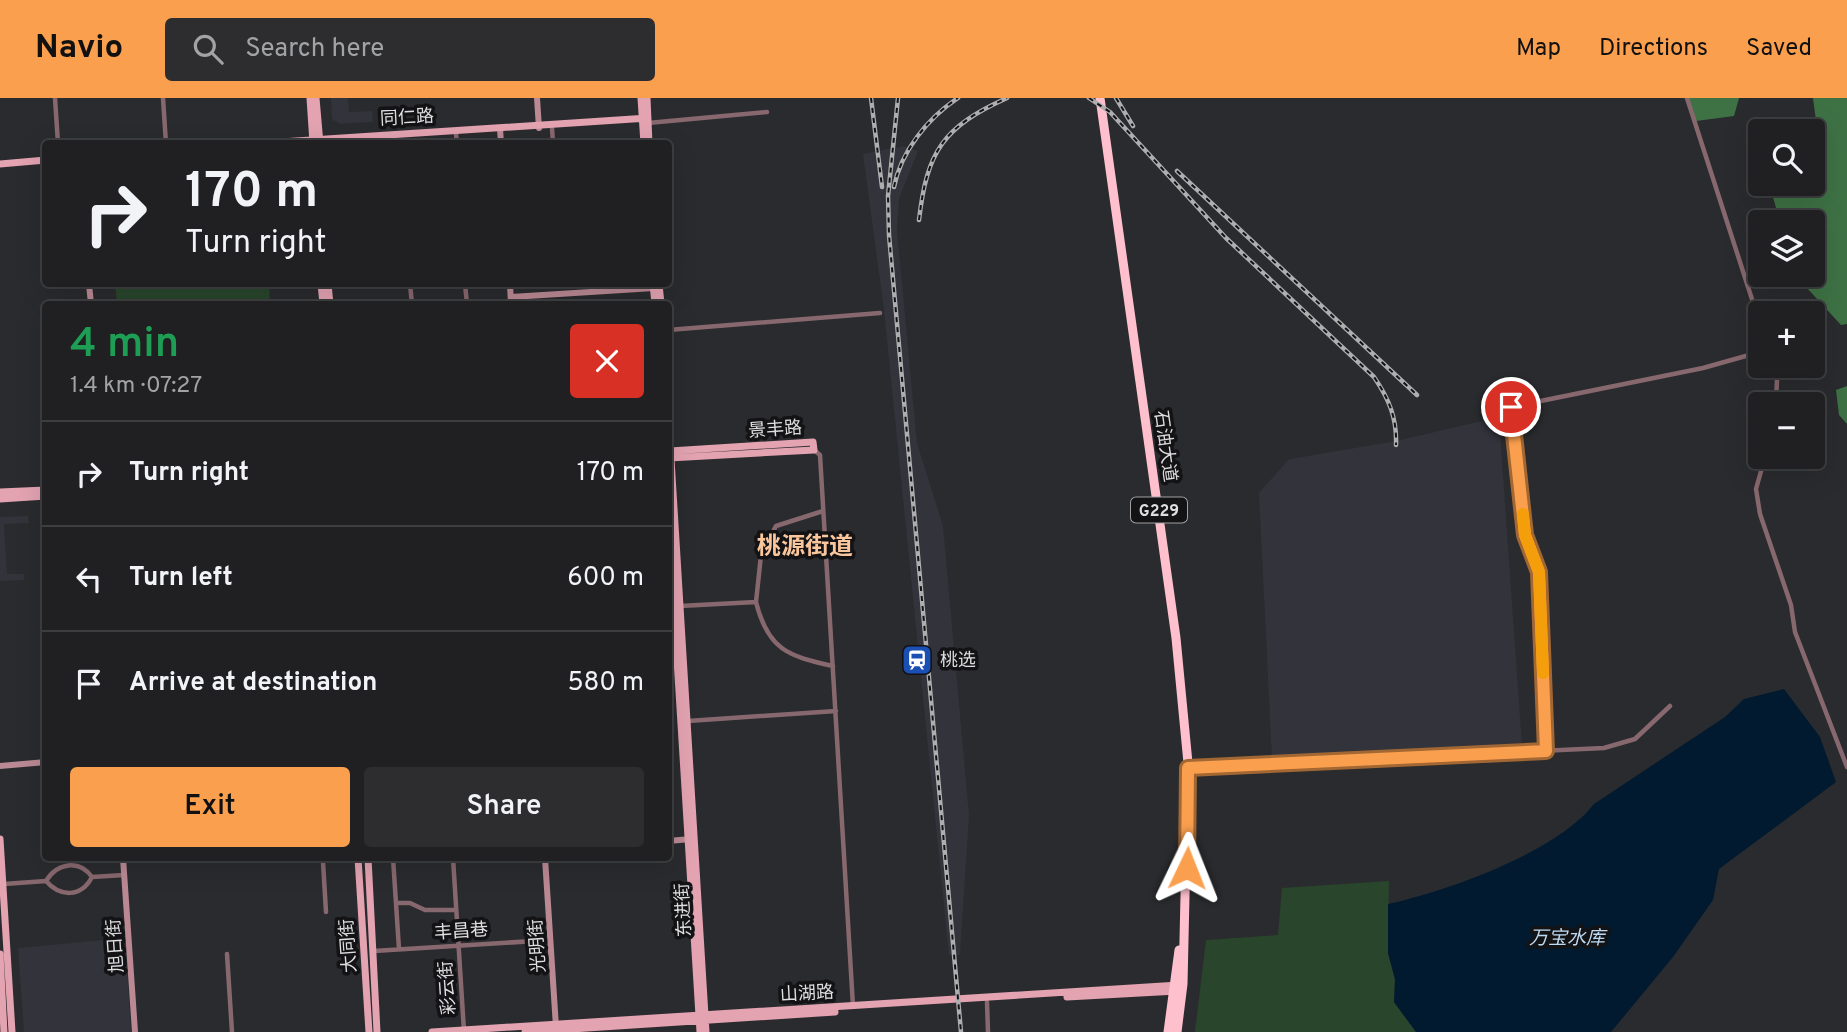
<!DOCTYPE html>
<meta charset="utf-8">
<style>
:root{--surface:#202022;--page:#2d2d2f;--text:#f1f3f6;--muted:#a2a3a5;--line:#3d3e40;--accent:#fa9f4e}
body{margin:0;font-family:Overpass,"Noto Sans SC",sans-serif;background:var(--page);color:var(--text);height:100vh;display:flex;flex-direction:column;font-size:26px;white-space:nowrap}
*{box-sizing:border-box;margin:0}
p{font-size:23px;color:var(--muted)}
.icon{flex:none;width:38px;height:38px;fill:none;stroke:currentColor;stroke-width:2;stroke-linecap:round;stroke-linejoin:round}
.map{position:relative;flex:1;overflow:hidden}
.panel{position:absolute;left:42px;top:203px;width:630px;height:560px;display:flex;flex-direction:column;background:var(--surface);border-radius:7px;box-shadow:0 7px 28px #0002,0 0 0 2px var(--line)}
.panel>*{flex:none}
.top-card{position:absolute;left:42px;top:42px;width:630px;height:147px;border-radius:7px;box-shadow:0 7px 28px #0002,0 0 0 2px var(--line);background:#202022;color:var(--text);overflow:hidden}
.controls{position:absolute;left:1748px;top:21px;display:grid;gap:14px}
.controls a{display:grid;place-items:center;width:77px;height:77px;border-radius:7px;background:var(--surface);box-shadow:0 7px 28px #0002,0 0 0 2px var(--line);font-size:35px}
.pin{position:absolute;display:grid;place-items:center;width:60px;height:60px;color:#fff;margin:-30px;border:4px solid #fff;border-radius:50%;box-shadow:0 2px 7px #0007}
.me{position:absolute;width:77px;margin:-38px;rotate:2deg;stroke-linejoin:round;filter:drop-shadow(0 0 5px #0008)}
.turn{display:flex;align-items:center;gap:24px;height:147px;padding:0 28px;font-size:32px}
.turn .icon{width:91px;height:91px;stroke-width:2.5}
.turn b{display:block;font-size:49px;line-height:60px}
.round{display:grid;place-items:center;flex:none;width:74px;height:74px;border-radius:7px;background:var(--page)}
.summary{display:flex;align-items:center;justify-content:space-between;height:119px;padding:0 28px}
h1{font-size:42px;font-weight:600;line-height:52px;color:#1e9e55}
.primary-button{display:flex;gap:14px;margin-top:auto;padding:14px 28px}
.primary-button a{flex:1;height:80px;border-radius:7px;background:var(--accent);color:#111;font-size:28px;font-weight:600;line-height:80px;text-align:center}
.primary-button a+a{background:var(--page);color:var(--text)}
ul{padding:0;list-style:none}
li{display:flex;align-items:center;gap:21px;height:105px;padding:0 28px;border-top:2px solid var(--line)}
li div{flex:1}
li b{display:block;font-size:26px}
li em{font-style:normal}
header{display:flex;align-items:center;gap:42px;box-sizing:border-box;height:98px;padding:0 35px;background:var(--accent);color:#111}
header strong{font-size:33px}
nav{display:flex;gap:38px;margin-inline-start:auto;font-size:24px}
.search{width:490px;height:63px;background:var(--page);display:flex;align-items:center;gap:18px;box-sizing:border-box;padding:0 24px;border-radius:7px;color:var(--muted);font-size:26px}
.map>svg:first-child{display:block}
</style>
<header>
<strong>Navio</strong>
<div class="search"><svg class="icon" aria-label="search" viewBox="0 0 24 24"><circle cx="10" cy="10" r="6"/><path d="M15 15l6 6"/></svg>Search here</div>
<nav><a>Map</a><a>Directions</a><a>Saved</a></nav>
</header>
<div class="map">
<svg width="1847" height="934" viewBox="0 0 1847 934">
<rect width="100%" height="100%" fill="#2a2b2e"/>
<!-- built -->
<path fill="#32333b" d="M331,0H348L349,14L372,13L373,24L340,26L332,21Z
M904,48L918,53L899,101L897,132L917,345L943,428L969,717L960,857H949L884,212L863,56Z
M1499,319L1522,648L1272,662L1259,395L1288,362L1296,360L1396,343Z
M28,418L29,425L4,426L7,476H24V482L0,483V419Z
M125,840L131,934H24L18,850Z"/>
<!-- green -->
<path fill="#29462c" d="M115,186H269L270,206H117Z
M1389,783L1388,855L1395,882L1394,904L1416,934H1195L1206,842L1278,837L1282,790Z"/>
<!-- forest -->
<path fill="#3e7245" d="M1688,0H1739L1734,18L1696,23Z
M1813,0H1847V226L1841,227L1795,177H1813V124H1780L1771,92L1779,86H1813V60L1820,54Z
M1847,288V326L1839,317L1836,292Z"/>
<!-- water -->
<path fill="#011a30" d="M1784,591L1820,639L1836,684L1719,771L1713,802L1673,859L1611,934H1416L1394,904L1395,881L1388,855V806C1447,793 1557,754 1594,706L1725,619L1744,601Z"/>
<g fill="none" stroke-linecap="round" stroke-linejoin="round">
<!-- street -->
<path stroke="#87686e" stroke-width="4.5" d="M55,0L58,46
M163,0L166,46
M1687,0L1760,226
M648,25L767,14
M552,30L553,46
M456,36L457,46
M410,186L412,206
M465,186L467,206
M410,189L468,186
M668,232L880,215
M1773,268L1777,281L1776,306
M814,352L820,357L853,908
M1765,359L1756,391L1760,416L1791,507L1795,534L1847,669
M756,504L761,457L776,428L823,413
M680,508L756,504C768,552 788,558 833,568
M688,623L836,613
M1546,653L1539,474L1525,437L1511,309L1703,270L1760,254
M1189,670L1604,650L1635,641L1670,608
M393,760L399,851
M453,760L464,933
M323,764L326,814
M46,783C57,765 79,761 92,779L124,777
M4,786L46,783C60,799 81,800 92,779
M396,805H410L425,812H456
M374,853L550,842
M227,856L232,934
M987,904L988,934"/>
<!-- secondary -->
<path stroke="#ba8994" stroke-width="6" d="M537,0L539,30
M500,30L501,46
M89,186L91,206
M510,186L511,206
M511,199L654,190
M0,668L46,664
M668,743L691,741
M123,760L135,934
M545,760L556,929
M363,762L394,760"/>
<!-- primary -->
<path stroke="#e3a3b1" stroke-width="7" d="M310,0L313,45
M316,0L320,46
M641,0L644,46
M647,0L649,46
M251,46L648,20
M0,66L46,62
M321,186L323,206
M328,186L330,206
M653,186L655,206
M659,186L661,206
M668,312L706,934
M669,360L814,352L813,344L670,353
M0,394L46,392
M0,401L46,398
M668,415L700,934
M0,741L12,934
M358,760L369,934
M368,760L377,934
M0,856L4,934
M1067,899L1177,893
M432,934L1179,887
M525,934L835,914"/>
<!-- highway -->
<path stroke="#fec0cd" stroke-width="9" d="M1100,0L1176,540L1188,665L1183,886L1177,934
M1168,934L1179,852"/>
<!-- rail casing -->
<g stroke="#aeaeb0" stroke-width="4.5">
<path id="rail" d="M871,0L882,89
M898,0L888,98L889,137L961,934
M1089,0L1110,14L1226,140L1374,279C1389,301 1397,320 1396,347
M1116,0L1133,28
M1177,73L1417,297
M894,89C901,53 928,20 958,0
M919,122C927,53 943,29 1007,0"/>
</g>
<!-- rail -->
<use href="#rail" stroke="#131315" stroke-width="2" stroke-dasharray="5" stroke-linecap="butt"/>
</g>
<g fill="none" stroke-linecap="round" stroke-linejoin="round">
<!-- route casing -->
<g stroke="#a26733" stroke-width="18">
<path id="route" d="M1187,770L1188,670L1546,653L1539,474L1525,437L1511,309"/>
</g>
<!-- route -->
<use href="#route" stroke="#fa9f4e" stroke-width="12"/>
<!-- slow -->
<path stroke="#f59e0b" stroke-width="12" d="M1523,416L1525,437L1539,474L1543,575"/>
</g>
<!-- icons -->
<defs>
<g id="station-square" transform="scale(1.575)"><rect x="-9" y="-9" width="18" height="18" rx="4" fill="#1a4fb4" stroke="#131315"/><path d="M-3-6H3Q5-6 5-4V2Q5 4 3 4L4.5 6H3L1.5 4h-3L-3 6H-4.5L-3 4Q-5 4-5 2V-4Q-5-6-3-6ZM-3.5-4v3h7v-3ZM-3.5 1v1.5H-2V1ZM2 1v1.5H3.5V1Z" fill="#fff"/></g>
</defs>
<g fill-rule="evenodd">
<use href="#station-square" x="917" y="562"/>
</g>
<g text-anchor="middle" stroke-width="7" stroke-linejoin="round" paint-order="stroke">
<!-- shield labels -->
<rect fill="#131315" stroke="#a1a1a3" stroke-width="2" x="1131" y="399.5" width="56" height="25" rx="5"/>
<g font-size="16" font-weight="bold" fill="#dedee0">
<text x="1159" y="418">G229</text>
</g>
<!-- street labels -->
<g font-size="18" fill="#dedee0" stroke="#131315">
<text transform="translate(407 19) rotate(-3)" y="6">同仁路</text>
<text transform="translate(775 331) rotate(-4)" y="6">景丰路</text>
<text transform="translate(1166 348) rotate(82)" y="6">石油大道</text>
<text transform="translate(683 812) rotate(-93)" y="6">东进街</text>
<text transform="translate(461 833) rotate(-4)" y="6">丰昌巷</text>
<text transform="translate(115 848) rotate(-94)" y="6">旭日街</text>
<text transform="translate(348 848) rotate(-94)" y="6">大同街</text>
<text transform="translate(537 848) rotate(-94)" y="6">光明街</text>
<text transform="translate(447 890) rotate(-94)" y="6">彩云街</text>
<text transform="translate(807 895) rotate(-3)" y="6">山湖路</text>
</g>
<!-- poi labels -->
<g font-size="18" fill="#dedee0" stroke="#131315" text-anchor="start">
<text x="940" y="568">桃选</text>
</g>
<!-- water labels -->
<g font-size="19" font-style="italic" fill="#bcd8f3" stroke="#131315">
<text x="1567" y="846">万宝水库</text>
</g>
<!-- district labels -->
<g font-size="24" font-weight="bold" fill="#fac69d" stroke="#131315">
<text x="805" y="456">桃源街道</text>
</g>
</g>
</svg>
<div class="controls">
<a><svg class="icon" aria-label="search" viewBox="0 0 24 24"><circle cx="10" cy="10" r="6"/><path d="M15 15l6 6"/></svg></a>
<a><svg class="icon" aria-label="layers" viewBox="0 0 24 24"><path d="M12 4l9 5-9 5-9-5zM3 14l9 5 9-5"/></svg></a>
<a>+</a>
<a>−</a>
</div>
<div class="pin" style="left:1511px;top:309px;background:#d93025"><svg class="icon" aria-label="arrive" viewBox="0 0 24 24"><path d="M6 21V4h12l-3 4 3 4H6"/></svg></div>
<svg class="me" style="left:1187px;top:770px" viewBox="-20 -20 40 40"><path d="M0-17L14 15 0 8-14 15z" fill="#fa9f4e" stroke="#fff" stroke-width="4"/></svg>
<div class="top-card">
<div class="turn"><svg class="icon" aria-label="right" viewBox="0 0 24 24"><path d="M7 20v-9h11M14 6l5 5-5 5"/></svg><div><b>170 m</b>Turn right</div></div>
</div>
<section class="panel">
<div class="summary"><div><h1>4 min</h1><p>1.4 km · 07:27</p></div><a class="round" style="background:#d93025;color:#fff"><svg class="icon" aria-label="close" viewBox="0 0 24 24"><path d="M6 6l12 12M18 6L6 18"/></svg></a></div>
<ul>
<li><svg class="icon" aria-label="right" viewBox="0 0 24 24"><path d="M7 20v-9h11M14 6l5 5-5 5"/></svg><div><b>Turn right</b></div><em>170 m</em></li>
<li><svg class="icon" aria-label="left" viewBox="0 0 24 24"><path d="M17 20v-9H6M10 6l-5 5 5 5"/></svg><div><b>Turn left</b></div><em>600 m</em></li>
<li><svg class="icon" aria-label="arrive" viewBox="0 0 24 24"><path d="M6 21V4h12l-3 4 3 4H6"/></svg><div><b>Arrive at destination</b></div><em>580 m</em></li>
</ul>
<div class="primary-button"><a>Exit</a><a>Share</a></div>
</section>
</div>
